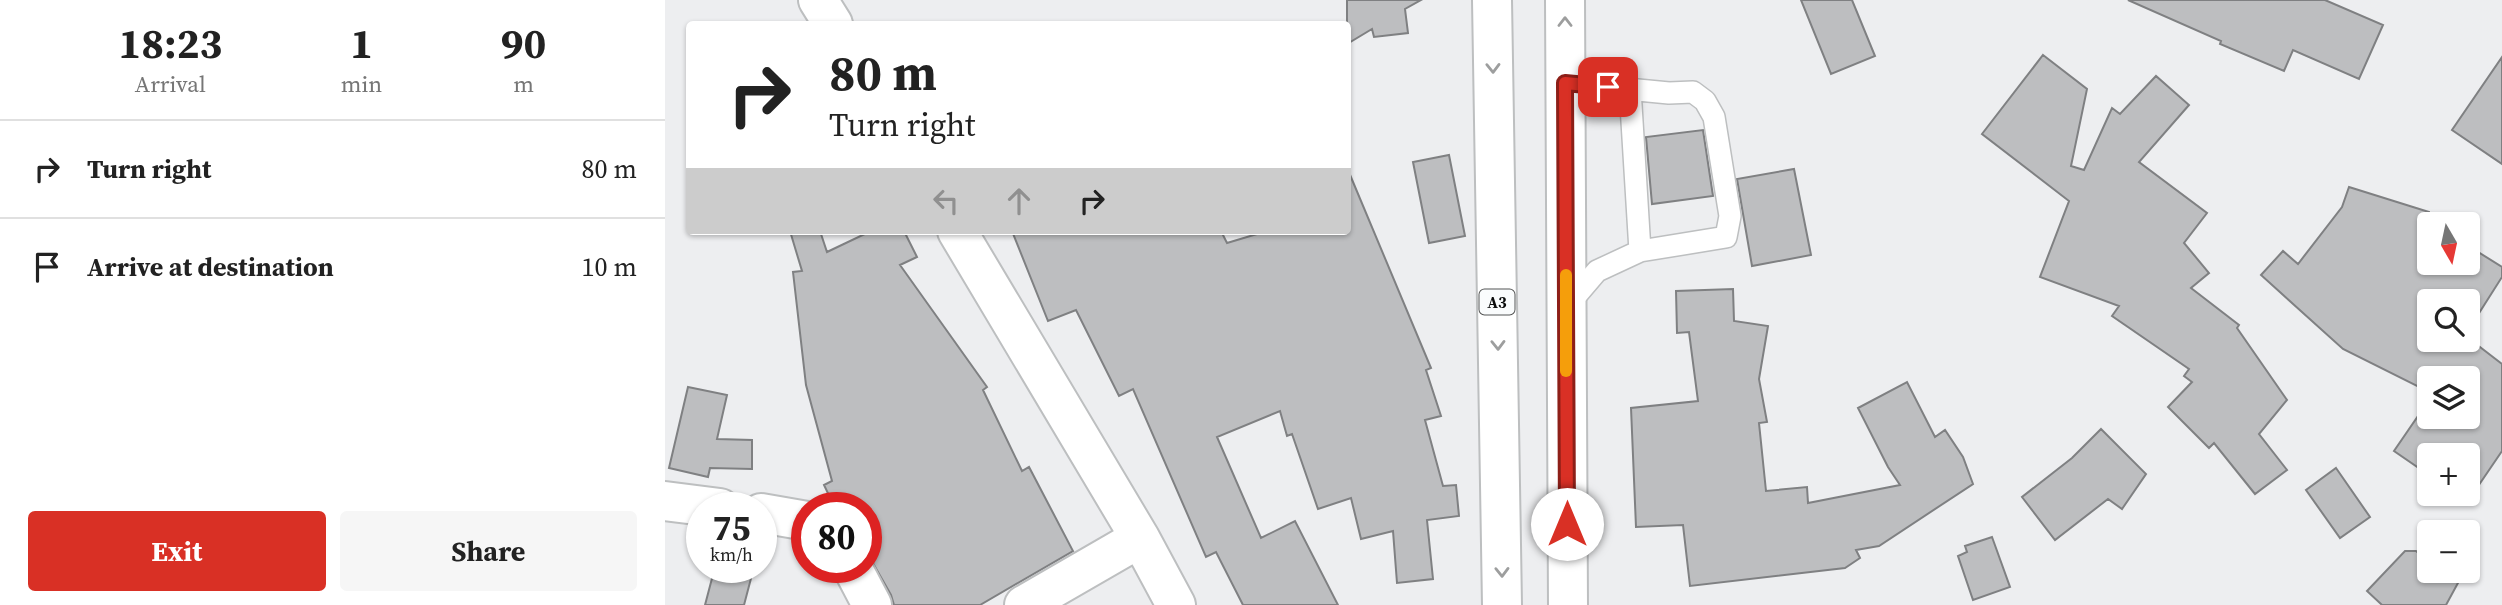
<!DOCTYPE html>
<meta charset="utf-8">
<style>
:root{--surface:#fff;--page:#f6f6f6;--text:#222;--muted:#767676;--line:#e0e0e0;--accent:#d93025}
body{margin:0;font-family:"Source Serif 4",serif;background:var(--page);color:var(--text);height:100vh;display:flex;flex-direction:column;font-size:26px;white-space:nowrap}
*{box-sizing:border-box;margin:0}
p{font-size:23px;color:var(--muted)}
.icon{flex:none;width:38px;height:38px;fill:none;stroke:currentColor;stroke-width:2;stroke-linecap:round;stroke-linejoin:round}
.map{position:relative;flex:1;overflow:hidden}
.panel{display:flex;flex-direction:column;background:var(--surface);width:665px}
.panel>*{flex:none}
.top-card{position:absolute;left:21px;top:21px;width:665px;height:214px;border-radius:7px;box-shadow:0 2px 5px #0004;background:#fff;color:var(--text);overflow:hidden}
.needle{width:46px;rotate:171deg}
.buttons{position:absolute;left:1752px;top:212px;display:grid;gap:14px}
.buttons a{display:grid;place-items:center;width:63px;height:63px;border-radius:7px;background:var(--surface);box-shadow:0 2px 5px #0004;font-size:35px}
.speed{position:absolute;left:21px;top:492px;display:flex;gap:14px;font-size:35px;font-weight:700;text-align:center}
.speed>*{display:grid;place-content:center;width:91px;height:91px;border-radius:50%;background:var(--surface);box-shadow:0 2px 5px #0004;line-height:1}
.speed small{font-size:18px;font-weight:400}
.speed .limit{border:10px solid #d22;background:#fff;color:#111}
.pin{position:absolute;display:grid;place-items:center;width:60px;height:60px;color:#fff;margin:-30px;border-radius:14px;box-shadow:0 4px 10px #0006}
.me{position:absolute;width:77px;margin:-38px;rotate:0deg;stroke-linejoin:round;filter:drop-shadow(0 0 5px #0008)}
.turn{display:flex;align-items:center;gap:24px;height:147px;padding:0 28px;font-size:32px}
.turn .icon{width:91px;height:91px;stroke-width:2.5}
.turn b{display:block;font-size:49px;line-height:60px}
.lanes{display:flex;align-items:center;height:66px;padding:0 28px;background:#0003;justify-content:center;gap:35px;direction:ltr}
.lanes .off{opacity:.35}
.eta{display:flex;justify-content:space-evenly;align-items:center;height:119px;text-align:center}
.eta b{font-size:42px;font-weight:700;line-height:49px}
.action{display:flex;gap:14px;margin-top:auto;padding:14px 28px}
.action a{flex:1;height:80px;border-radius:7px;background:var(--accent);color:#fff;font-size:28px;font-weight:700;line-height:80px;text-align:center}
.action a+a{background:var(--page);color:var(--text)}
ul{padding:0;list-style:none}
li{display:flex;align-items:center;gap:21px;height:98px;padding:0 28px;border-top:2px solid var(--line)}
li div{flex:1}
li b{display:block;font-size:26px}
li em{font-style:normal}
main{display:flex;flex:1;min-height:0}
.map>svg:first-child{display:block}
</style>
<main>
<section class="panel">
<div class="eta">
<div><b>18:23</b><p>Arrival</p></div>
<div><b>1</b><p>min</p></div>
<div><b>90</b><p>m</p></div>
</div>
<ul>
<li><svg class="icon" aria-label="right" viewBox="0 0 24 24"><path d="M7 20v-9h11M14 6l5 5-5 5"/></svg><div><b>Turn right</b></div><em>80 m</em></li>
<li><svg class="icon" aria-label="arrive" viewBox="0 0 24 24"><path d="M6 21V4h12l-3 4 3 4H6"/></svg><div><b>Arrive at destination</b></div><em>10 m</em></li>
</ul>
<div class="action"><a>Exit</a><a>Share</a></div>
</section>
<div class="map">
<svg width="1837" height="605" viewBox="0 0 1837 605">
<rect width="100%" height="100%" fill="#edeef0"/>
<!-- building -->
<path fill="#bdbec0" stroke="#7f8082" stroke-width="2" d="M682,0H756L740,9L743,33L709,37L707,29L682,44Z
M1136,0H1187L1210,56L1166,74Z
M1463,0H1660L1718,25L1694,79L1628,50L1619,71L1555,44L1556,41Z
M1378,55L1422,89L1406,166L1419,170L1447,108L1455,114L1491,76L1524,105L1474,162L1542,213L1519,243L1544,273L1526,288L1574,325L1572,328L1622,400L1594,434L1622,470L1590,494L1549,443L1544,448L1503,407L1527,382L1519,376L1524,369L1447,316L1454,306L1375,277L1404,201L1317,134Z
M1837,57V164L1787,130Z
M1038,130L1048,196L987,204L981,137Z
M784,155L800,236L764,243L748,162Z
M1129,169L1146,255L1087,266L1072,179Z
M683,170L766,368L761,370L776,416L760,420L778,486L791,485L794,516L762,520L768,579L732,583L728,531L696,539L686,498L653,509L627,434L622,436L615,411L552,437L596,538L630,521L673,605H578L551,552L541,557L468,389L454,396L411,310L383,321L347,231H556L562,243L602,231H682Z
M1684,187L1764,212V221L1768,224H1764V262H1802V245L1837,267V277L1802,332V301H1764V340H1802V337L1837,364V451L1803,501L1791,494H1802V455H1764V475L1729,451L1764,400V416H1802V378H1764V392L1678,349L1596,275L1618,251L1633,264L1677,207Z
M125,231H155L162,252L206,231H239L252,257L235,265L322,387L318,390L357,471L364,467L408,551L315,605H229L226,595L201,551V508H170L159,485L167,481L141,385L128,272L137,271Z
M1068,289L1069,321L1103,326L1094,379L1102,422L1094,423L1101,491L1142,487L1143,503L1235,485L1223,467L1193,408L1242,382L1270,437L1280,430L1298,457L1308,484L1214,546L1191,550L1195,558L1180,568L1025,586L1018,525L971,527L966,408L1033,401L1024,332L1012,333L1011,291Z
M23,387L62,395L52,439L87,440V469L45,468L43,477L4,468Z
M1436,429L1481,474L1457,509L1443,499L1390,540L1357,497L1407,458Z
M1671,468L1705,517L1675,538L1641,490Z
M1327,537L1345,587L1308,600L1293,556L1302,552L1300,546Z
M1740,551H1751L1764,562V570H1800L1781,605H1717L1702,591Z
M50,567H89L79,605H40Z"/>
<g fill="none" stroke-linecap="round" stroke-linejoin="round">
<!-- lane casing -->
<g stroke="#bdbfc0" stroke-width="24">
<path id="lane" d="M900,83L1004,93L1028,92L1040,101L1049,117L1065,216L1061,237L975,251L932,271L903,305
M965,89L975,251"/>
</g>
<!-- street casing -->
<g stroke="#bdbfc0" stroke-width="42">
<path id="street" d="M153,0L168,24
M292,231L475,538L511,605
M0,501L55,508
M96,513L142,521
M187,567L207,605
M359,605L475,538"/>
</g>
<!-- highway casing -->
<g stroke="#bdbfc0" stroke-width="42">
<path id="highway" d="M827,0L837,605
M900,0L903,605"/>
</g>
<!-- lane -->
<use href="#lane" stroke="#fff" stroke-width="21"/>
<!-- street -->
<use href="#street" stroke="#fff" stroke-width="38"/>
<!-- highway -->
<use href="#highway" stroke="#fff" stroke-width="38"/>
</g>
<!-- one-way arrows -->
<defs><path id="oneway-chevron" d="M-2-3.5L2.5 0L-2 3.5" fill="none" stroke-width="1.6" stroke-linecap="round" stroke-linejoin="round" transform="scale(1.75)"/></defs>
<g stroke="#9d9e9e">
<use href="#oneway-chevron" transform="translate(900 22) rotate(-90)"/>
<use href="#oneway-chevron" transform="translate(828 68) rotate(89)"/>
<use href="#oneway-chevron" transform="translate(833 345) rotate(89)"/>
<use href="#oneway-chevron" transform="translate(837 572) rotate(89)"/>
</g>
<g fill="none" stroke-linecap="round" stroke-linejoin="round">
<!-- route casing -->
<g stroke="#8d1f18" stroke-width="18">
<path id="route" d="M902,524L900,83L943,87"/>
</g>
<!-- route -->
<use href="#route" stroke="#d93025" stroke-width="12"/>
<!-- slow -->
<path stroke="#f59e0b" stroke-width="12" d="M901,275V371"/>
</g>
<g text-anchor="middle" stroke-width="5" stroke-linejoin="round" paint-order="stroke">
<!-- shield labels -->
<rect fill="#fafcfd" stroke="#535454" stroke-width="2" x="814.5" y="289.5" width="35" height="25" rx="5"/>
<g font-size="16" font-weight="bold" fill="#0b0c0c">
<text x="832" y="308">A3</text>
</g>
</g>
</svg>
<div class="buttons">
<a><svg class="needle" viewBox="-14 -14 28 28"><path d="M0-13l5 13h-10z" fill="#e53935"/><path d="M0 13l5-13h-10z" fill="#767676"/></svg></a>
<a><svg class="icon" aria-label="search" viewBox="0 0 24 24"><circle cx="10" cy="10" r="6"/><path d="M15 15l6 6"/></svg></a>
<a><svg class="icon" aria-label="layers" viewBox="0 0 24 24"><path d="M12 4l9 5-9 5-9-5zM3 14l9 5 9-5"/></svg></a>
<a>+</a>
<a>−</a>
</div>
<div class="speed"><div>75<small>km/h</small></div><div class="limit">80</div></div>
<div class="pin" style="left:943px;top:87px;background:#d93025"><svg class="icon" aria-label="arrive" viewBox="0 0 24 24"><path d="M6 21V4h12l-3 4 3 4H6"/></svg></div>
<svg class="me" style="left:902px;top:524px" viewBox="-20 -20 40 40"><circle r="19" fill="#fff"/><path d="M0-13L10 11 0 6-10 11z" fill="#d93025"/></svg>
<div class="top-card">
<div class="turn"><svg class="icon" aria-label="right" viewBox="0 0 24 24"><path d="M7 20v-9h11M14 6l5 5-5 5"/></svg><div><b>80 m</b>Turn right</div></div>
<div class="lanes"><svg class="icon off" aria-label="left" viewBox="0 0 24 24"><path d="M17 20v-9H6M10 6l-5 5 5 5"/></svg><svg class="icon off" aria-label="ahead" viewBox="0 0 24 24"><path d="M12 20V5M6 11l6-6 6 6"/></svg><svg class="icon" aria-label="right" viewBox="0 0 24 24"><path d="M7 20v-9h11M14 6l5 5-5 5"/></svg></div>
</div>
</div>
</main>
